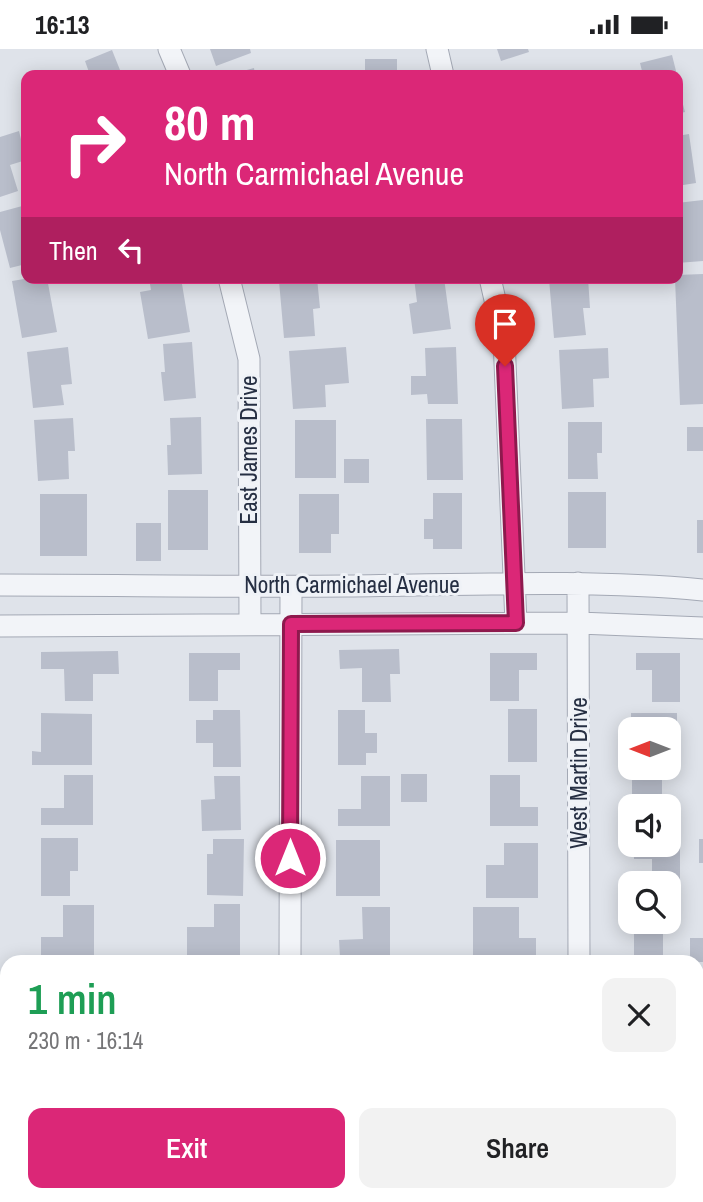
<!DOCTYPE html>
<meta charset="utf-8">
<style>
:root{--surface:#fff;--page:#f2f2f2;--text:#202124;--muted:#757577;--accent:#db2777}
body{margin:0;font-family:"Archivo Narrow",sans-serif;background:var(--page);color:var(--text);height:100vh;display:flex;flex-direction:column;font-size:26px;white-space:nowrap}
*{box-sizing:border-box;margin:0}
p{font-size:23px;color:var(--muted)}
.icon{flex:none;width:38px;height:38px;fill:none;stroke:currentColor;stroke-width:2;stroke-linecap:round;stroke-linejoin:round}
.map{position:relative;flex:1;overflow:hidden}
.side{position:absolute;left:0px;top:906px;width:704px;height:247px;display:flex;flex-direction:column;background:var(--surface);border-radius:21px 21px 0 0;box-shadow:0 4px 18px #0003}
.side>*{flex:none}
.guide{position:absolute;left:21px;top:21px;width:662px;height:214px;border-radius:14px;box-shadow:0 4px 18px #0003;background:#db2777;color:#fff;overflow:hidden}
.needle{width:46px;rotate:270deg}
.tools{position:absolute;left:618px;top:668px;display:grid;gap:14px}
.tools a{display:grid;place-items:center;width:63px;height:63px;border-radius:14px;background:var(--surface);box-shadow:0 4px 18px #0003;font-size:35px}
.pin{position:absolute;display:grid;place-items:center;width:60px;height:60px;color:#fff;margin:-72px -30px;border-radius:50% 50% 50% 0;rotate:-45deg;box-shadow:0 0 7px #0007}
.pin .icon{rotate:45deg}
.me{position:absolute;width:77px;margin:-38px;rotate:0deg;stroke-linejoin:round;filter:drop-shadow(0 0 5px #0008)}
.turn{display:flex;align-items:center;gap:24px;height:147px;padding:0 28px;font-size:32px}
.turn .icon{width:91px;height:91px;stroke-width:2.5}
.turn b{display:block;font-size:49px;line-height:60px}
.then{display:flex;align-items:center;height:66px;padding:0 28px;background:#0003;gap:14px;font-size:26px}
.round{display:grid;place-items:center;flex:none;width:74px;height:74px;border-radius:14px;background:var(--page)}
.overview{display:flex;align-items:center;justify-content:space-between;height:119px;padding:0 28px}
h1{font-size:42px;font-weight:600;line-height:52px;color:#1e9e55}
.primary-button{display:flex;gap:14px;margin-top:auto;padding:14px 28px}
.primary-button a{flex:1;height:80px;border-radius:14px;background:var(--accent);color:#fff;font-size:28px;font-weight:600;line-height:80px;text-align:center}
.primary-button a+a{background:var(--page);color:var(--text)}
.status{display:flex;justify-content:space-between;align-items:center;height:49px;padding:0 35px;background:var(--surface);direction:ltr}
.status svg{height:19px;fill:currentColor}
.map>svg:first-child{display:block}
</style>
<div class="status"><b>16:13</b><svg viewBox="0 0 49 12"><path d="M0 12V9h3v3zM5 12V6h3v6zM10 12V3h3v9zM15 12V0h3v12zM26 1h20v11H26zM47 4h2v5h-2z"/></svg></div>
<div class="map">
<svg width="703" height="1153" viewBox="0 0 703 1153">
<rect width="100%" height="100%" fill="#dfe3ea"/>
<!-- building -->
<path fill="#b9becb" d="M210,0H250L251,4L216,17Z
M497,0H528L529,3L501,12Z
M112,1L122,26H90L85,12Z
M672,6L677,26H643L640,14Z
M365,10H397V26H365Z
M254,19L255,26H232V25Z
M510,21H547V26H510Z
M677,33L685,63L677,65Z
M19,82L26,111L10,116L18,142L0,148V88Z
M689,85L696,134L677,137V87Z
M703,151V212L677,214V154Z
M26,156V215L10,219L0,181V163Z
M703,225V355L680,356L675,229H677V226Z
M30,229H47L57,283L22,289L12,232Z
M149,229H181L190,283L148,290L140,243L151,241Z
M307,229H317L320,259L313,260L315,287L284,289L279,232Z
M414,229H444L451,280L413,285L409,255L417,253Z
M588,229L590,259H583L586,286L554,289L549,230Z
M192,293L196,349L164,352L161,323H165L163,295Z
M68,298L72,335L61,336L64,356L33,359L27,303Z
M346,298L349,334L325,336L326,358L293,360L289,302Z
M456,298L458,355H428L427,345L411,346V327H426L425,299Z
M608,299L609,329L593,330L594,358L562,360L559,301Z
M201,368L202,425L168,426L167,396H171L170,369Z
M73,369L75,402H68L69,430L38,432L34,371Z
M426,370H462L463,431H427Z
M295,371H336V429H295Z
M568,373H602V404H597L598,430H568Z
M687,378H703V402H687Z
M344,410H369V434H344Z
M168,441H208V501H168Z
M568,443H606V499H568Z
M433,444H462V500H433V490H424V470H433Z
M40,445H87V507H40Z
M299,445H339V485H331V504H299Z
M697,471H703V504H697Z
M136,474H161V512H136Z
M399,600L400,625H390L391,653H362V619L340,620L339,601Z
M118,602L119,625H93V652H65L64,620H41V603Z
M189,604H240V621H218V652H189Z
M490,604H537V621H519V652H490Z
M636,604H680V653H652V621H636Z
M508,660H537V713H508Z
M213,661H240L241,718H213V694H196V671H213Z
M338,661H365V684H377V704H366V716H338Z
M41,664L92,665V716H32V702L41,703Z
M631,664H677V699H668V681H631Z
M632,723H662V758H632Z
M401,725H427V753H401Z
M64,726H93V776H41V759H64Z
M490,726H520V758H538V777H490Z
M214,727H240L241,781L202,782L201,751L215,750Z
M361,727H390V777H338V760H361Z
M41,789H78V822H70V847H41Z
M213,790H244L243,847L207,846V805H213Z
M699,790H703V814H699Z
M336,791H380V847H336Z
M668,793H680V841H668V835H652V810H634V796H668Z
M504,794H538V849H486V816H504Z
M214,855H240V911H187V878H214Z
M63,856H94V906H41V888H63Z
M362,858H390V907L340,908L339,891L363,890Z
M473,858H519V889H536V906H473Z
M634,873H663V913H634Z
M690,889H703V913H690Z
M42,1146H95V1153H42Z
M188,1146H243V1153H188Z
M356,1146H404V1153H353Z
M491,1146H535V1153H491Z
M637,1146H682V1153H637Z"/>
<g fill="none" stroke-linecap="round" stroke-linejoin="round">
<!-- minor casing -->
<g stroke="#a4a9b5" stroke-width="23">
<path id="minor" d="M169,0L180,26
M437,0L443,26
M229,229L249,310L250,575
M490,229L504,290L516,574
M578,534L579,914
M0,536C115,536 231,538 346,537C465,536 584,530 703,541
M0,577L579,574L703,579
M290,914L291,538
M290,1153V1146
M578,1153V1146"/>
</g>
<!-- minor -->
<use href="#minor" stroke="#f2f4f8" stroke-width="21"/>
</g>
<g fill="none" stroke-linecap="round" stroke-linejoin="round">
<!-- route casing -->
<g stroke="#8e194d" stroke-width="18">
<path id="route" d="M290,809L291,575L516,574L505,317"/>
</g>
<!-- route -->
<use href="#route" stroke="#db2777" stroke-width="12"/>
</g>
<g text-anchor="middle" stroke-width="6" stroke-linejoin="round" paint-order="stroke">
<!-- street labels -->
<g font-size="23" fill="#262f43" stroke="#eff2f7">
<text transform="translate(249 401) rotate(-90)" y="8">East James Drive</text>
<text x="352" y="544">North Carmichael Avenue</text>
<text transform="translate(579 724) rotate(-90)" y="8">West Martin Drive</text>
</g>
</g>
</svg>
<div class="tools">
<a><svg class="needle" viewBox="-14 -14 28 28"><path d="M0-13l5 13h-10z" fill="#e53935"/><path d="M0 13l5-13h-10z" fill="#757577"/></svg></a>
<a><svg class="icon" aria-label="sound" viewBox="0 0 24 24"><path d="M4 9h4l5-4v14l-5-4H4zM17 9q2 3 0 6"/></svg></a>
<a><svg class="icon" aria-label="search" viewBox="0 0 24 24"><circle cx="10" cy="10" r="6"/><path d="M15 15l6 6"/></svg></a>
</div>
<div class="pin" style="left:505px;top:317px;background:#d93025"><svg class="icon" aria-label="arrive" viewBox="0 0 24 24"><path d="M6 21V4h12l-3 4 3 4H6"/></svg></div>
<svg class="me" style="left:290px;top:809px" viewBox="-20 -20 40 40"><circle r="17" fill="#db2777" stroke="#fff" stroke-width="3"/><path d="M0-11L8 9 0 5-8 9z" fill="#fff"/></svg>
<div class="guide">
<div class="turn"><svg class="icon" aria-label="right" viewBox="0 0 24 24"><path d="M7 20v-9h11M14 6l5 5-5 5"/></svg><div><b>80 m</b>North Carmichael Avenue</div></div>
<div class="then">Then<svg class="icon" aria-label="left" viewBox="0 0 24 24"><path d="M17 20v-9H6M10 6l-5 5 5 5"/></svg></div>
</div>
<section class="side">
<div class="overview"><div><h1>1 min</h1><p>230 m · 16:14</p></div><a class="round"><svg class="icon" aria-label="close" viewBox="0 0 24 24"><path d="M6 6l12 12M18 6L6 18"/></svg></a></div>
<div class="primary-button"><a>Exit</a><a>Share</a></div>
</section>
</div>
